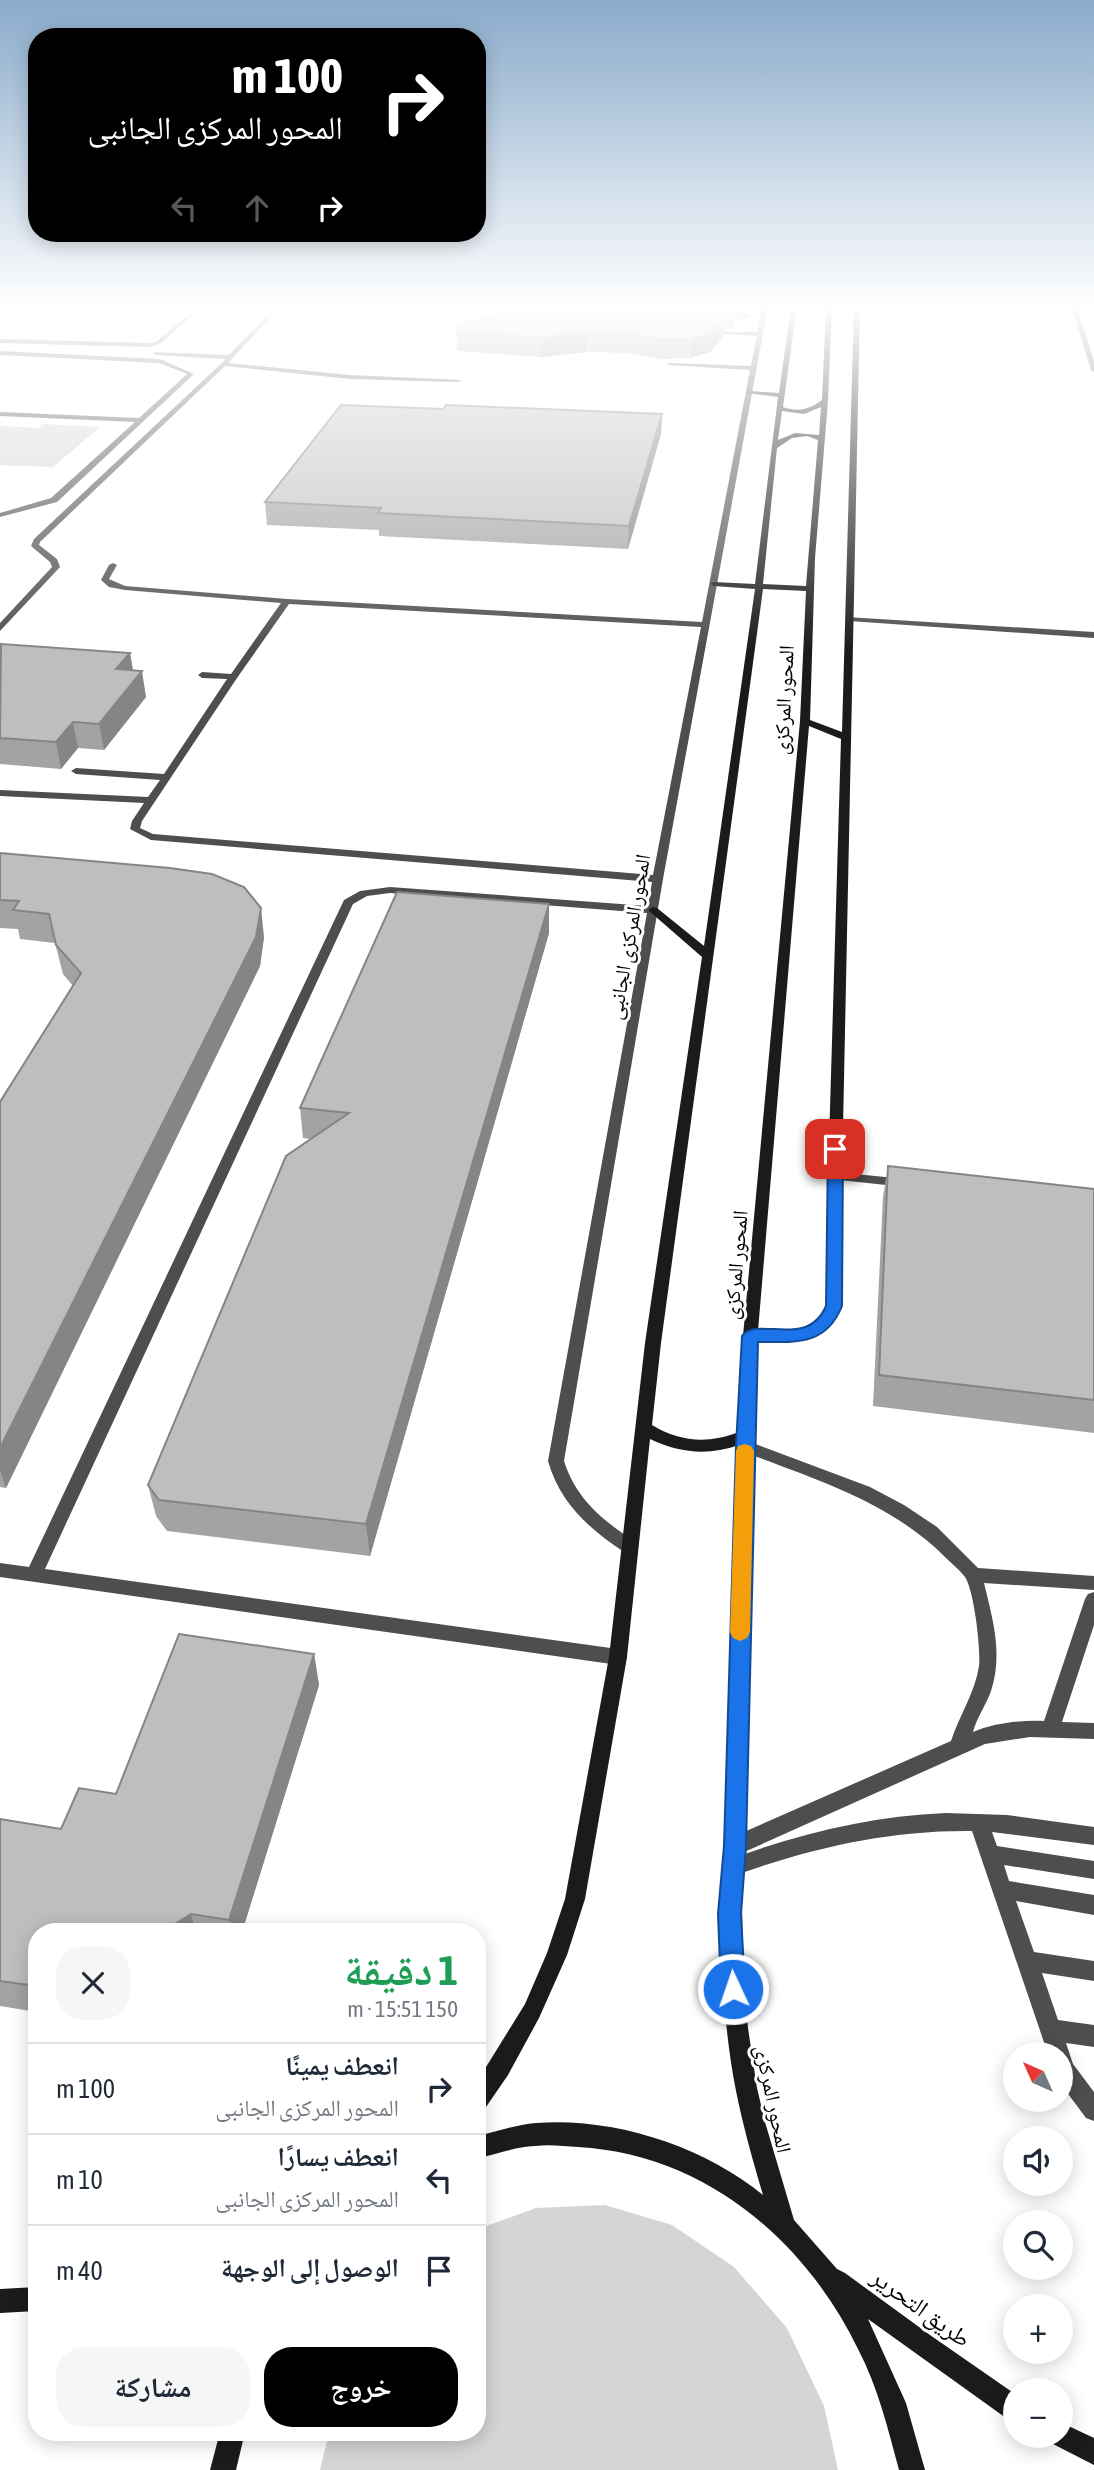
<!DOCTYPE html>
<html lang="ar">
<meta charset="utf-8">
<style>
:root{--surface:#fff;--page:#f6f6f7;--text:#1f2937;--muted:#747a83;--line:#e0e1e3;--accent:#000}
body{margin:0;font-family:"Asap Condensed","Noto Naskh Arabic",sans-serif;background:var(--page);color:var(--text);direction:rtl;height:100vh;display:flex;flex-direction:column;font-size:26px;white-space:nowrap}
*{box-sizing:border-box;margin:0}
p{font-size:23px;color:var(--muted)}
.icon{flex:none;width:38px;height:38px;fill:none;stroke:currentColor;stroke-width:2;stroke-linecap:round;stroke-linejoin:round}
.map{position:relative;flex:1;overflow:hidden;direction:ltr}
.details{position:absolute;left:28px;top:1923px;width:458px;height:518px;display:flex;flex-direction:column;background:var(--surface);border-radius:28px;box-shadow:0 4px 18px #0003;direction:rtl}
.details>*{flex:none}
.banner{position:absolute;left:28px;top:28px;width:458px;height:214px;border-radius:28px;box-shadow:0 4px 18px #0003;direction:rtl;background:#000;color:#fff;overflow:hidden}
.needle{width:46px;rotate:315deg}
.tools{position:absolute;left:1003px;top:2042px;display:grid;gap:14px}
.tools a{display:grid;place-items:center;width:70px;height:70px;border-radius:50%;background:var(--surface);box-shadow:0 4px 18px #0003;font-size:35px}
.pin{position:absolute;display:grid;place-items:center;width:60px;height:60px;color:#fff;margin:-30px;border-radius:14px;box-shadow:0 4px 10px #0006}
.me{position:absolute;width:77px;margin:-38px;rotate:357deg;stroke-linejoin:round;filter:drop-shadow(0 0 5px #0008)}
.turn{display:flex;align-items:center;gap:24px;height:147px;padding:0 28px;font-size:32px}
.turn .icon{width:91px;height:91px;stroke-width:2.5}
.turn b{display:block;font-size:49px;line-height:60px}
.lanes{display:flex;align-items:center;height:66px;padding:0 28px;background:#0003;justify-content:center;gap:35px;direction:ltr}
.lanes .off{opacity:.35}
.round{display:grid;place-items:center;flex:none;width:74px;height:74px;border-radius:28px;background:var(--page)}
.headline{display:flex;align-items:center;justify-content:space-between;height:119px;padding:0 28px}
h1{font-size:42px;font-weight:700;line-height:52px;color:#1e9e55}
.action{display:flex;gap:14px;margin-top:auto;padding:14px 28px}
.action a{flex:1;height:80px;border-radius:28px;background:var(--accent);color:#fff;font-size:28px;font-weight:700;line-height:80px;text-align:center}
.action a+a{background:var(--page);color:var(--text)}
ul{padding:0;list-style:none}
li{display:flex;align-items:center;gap:21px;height:91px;padding:0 28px;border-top:2px solid var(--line)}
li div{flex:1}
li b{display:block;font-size:26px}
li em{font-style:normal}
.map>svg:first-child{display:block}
</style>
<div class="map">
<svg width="1094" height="2470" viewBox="0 0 1094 2470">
<rect width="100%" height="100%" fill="#fff"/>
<!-- green -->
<path fill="#d5d5d5" d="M43,424L100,427L53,467L0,465V426L38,428Z
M605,2205L672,2225L734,2267L787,2328L824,2406L838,2470H320L329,2433L478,2432V2229L536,2208Z"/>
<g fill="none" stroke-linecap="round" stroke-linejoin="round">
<!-- lane -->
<path fill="#4e4e4e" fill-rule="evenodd" d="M198,306H204L160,344L150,347L0,343V339L150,343L156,342Z
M276,306H281L228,363L350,375L461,380L458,382L350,379L225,366L40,542L39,545L57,559L60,567L0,631V623L52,567L50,562L31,546L34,539L226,359L155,355L153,352L229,355Z
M762,306H768L663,879L564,1461C576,1499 603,1521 636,1542L638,1547L636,1552L630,1554L624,1552C588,1528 560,1503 548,1461L647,913L390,893L367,896L353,904L45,1569L618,1649L624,1652L627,1657L624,1662L618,1665L0,1577V1563L29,1567L344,900L360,891L390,887L648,906L652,882L151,840L130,829L132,821L144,803L0,796V790L148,797L160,780L76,774L71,771L76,768L164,774L227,679L202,678L198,675L202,672L231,674L281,603L125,590L109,587L101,580L109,565L113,563L117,565L109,579L125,586L287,599L702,622L750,370L667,365L670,363L751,366L757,336L701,332H757ZM289,604L701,627L653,875L153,834L140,828L142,821L237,678Z
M685,309L742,311L751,315L744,320L673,314ZM685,313L741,315H744L743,316Z
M0,351L160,359L194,374L57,502L0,517V513L51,498L135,422L0,416V412L139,418L187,374L159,363L0,355Z
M745,1440L870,1487L904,1505L937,1527L978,1568L1094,1576V1590L984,1583C993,1620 1003,1654 991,1691C986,1705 977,1717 973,1732C994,1723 1021,1720 1044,1721L1085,1599L1088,1594L1094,1592V1625L1062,1722L1094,1723V1739L1030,1737L985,1744L742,1853L735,1855L728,1853L725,1846L728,1839L951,1741C959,1716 975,1693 979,1666C981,1650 974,1590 965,1577C960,1570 952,1564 946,1558C890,1501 813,1479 739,1450L737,1446L739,1442Z
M946,1813L1007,1815L1094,1827V1845L992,1832L997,1846L1094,1861V1879L1004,1865L1009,1881L1094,1895V1915L1016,1901L1034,1952L1094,1961V1981L1042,1973L1058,2020L1094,2025V2047L1066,2043L1073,2064L1094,2092V2121L1086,2118L1060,2083V2054H1048L972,1831C889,1830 811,1848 733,1876L726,1874L723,1867L726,1860L733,1858C803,1833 872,1816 946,1813Z"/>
<!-- street -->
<path fill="#4e4e4e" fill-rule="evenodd" d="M1071,306H1077L1094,361V372L1091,370Z
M846,617L1094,632V638L849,621H846Z
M835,1172L905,1179L912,1183L905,1187L830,1179L828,1176Z"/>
<!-- secondary -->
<path fill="#1b1b1b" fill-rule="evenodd" d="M791,306H797L783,407C798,412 809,410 822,400L826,306H832L828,401L815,558L810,720L842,732L854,306H860L842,1176L841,1306C822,1342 795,1344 757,1342L742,1907L743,1967L748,2028L757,2088L765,2122L794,2220L837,2269L845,2273L930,2335L1015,2394V2421L1006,2418L868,2319L906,2403L925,2470H899C888,2429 878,2387 858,2349C804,2238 703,2154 578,2147C564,2146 549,2144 535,2146C515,2147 497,2154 478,2158V2136C497,2131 516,2125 536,2123C614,2117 703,2146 763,2195C753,2161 743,2126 736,2091C724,2030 721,1968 722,1907L739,1445C707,1456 680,1453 650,1439L627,1657L585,1899L567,1955L539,2018L508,2075L486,2107L478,2110V2080L525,2004L547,1953L565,1899L609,1657L645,1343L702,957L648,910L653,907L657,908L704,946L755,589L714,586L710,584L714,582L755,584L778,397L747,393L750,391L779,393ZM821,407L819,435L795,433L778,440L782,411L804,414ZM807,436L818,440L806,586L763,584L777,448L792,438ZM763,589L806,591L800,721L743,1336L739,1432C708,1444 680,1442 652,1425L661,1343ZM809,726L841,739L828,1176L827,1306C812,1333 785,1333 758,1331Z
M37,2287V2311L0,2313V2289Z
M1060,2422L1094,2438V2465L1051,2443L1048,2436H1060Z
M220,2432H245L236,2470H210Z"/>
</g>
<!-- wall -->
<path fill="#a3a3a3" d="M561,306L734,308L733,326L731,329L724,328L723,337L710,352L690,358L661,359L630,353L586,352L541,357L457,351L456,325L558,310Z
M443,409L662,414L661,434L628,549L379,536V530L267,525L265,502Z
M0,645L130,653L133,670L146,697L104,750L78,748L61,769L0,764Z
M0,853L264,937L260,966L6,1488L0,1487V1102L73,986L63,974L55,943L20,939L18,929L0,928Z
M549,904V933L370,1556L167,1531L156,1516L148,1485L311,1139L303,1138L300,1108Z
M888,1166L1094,1189V1433L873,1406L883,1197Z
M314,1654L319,1685L242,1932H37V2012L0,2006V1819L61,1829L116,1794Z"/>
<!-- shaded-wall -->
<path fill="#858585" d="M734,308L733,326L731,329L732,311Z
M725,319L723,337L710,352L690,358L691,339Z
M586,333V352L541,357V338Z
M662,414L661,434L628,549L629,526Z
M130,653L134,678L116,669Z
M142,671L146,697L104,750L99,724Z
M73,722L78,748L61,769L56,742Z
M549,904V933L370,1556L366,1524Z
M261,908L264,937L260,966L6,1488L0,1470V1448Z
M314,1654L319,1685L242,1932H232L229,1920Z
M191,1914L196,1932H162Z"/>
<!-- building -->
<path fill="#bebebe" stroke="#858585" stroke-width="2" d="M561,306H727L734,308L732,311L574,306L572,309L574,311L725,319L711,334L691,339L661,340L630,334L586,333L541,338L457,332L456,325L532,308L558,310Z
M341,405L443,409L446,405L662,414L629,526L378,513L381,508L265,502Z
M1,644L130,653L116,669L142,671L99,724L73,722L56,742L0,738Z
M0,853L170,868L212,874L244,887L261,908L256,937L0,1448V1102L81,973L56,945L49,914L13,910L19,901L0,900Z
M397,892L549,904L366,1524L159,1500L148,1485L286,1156L349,1113L300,1108Z
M888,1166L1094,1189V1400L879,1375Z
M179,1634L314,1654L229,1920L191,1914L162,1932H37V1986L0,1981V1819L61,1829L79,1788L116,1794Z"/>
<!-- sky -->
<linearGradient id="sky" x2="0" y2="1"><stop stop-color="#89aaca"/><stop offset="0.47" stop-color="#fff"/><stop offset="1" stop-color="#fff" stop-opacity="0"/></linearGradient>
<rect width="1094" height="652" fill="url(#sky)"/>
<!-- route -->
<path fill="#1a73e8" stroke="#114b97" stroke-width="2" d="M835,1144L843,1149L842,1306C826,1346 796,1342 758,1342L746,1846L741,1914L745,1989L741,1997L733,2001L724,1997L721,1989L718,1914L724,1846L736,1446L742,1336C757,1315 807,1350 826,1306L828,1149Z"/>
<!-- slow -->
<path fill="#f59e0b" d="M745,1444L751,1446L754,1451L750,1632L747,1638L740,1641L733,1638L730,1632L736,1451L738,1446Z"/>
<g text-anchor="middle" stroke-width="6" stroke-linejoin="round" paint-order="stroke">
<!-- street labels -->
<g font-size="21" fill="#000" stroke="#fff">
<text transform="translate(784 700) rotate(-87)" y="7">المحور المركزى</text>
<text transform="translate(629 937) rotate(-80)" y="7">المحور المركزى الجانبى</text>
<text transform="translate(736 1265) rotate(-85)" y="7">المحور المركزى</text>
<text transform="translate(773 2099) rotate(78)" y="7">المحور المركزى</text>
</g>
<!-- near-street labels -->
<g font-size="24" fill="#000" stroke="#fff">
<text transform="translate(921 2308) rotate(36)" y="8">طريق التحرير</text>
</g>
</g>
</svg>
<div class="tools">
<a><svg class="needle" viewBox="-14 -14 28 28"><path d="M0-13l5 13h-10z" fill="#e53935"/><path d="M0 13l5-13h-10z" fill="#747a83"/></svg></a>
<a><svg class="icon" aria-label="sound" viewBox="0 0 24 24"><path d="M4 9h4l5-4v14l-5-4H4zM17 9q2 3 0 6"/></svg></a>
<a><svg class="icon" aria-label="search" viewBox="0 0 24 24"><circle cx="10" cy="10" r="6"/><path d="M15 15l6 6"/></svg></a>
<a>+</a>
<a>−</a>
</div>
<div class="pin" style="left:835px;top:1149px;background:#d93025"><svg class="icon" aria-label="arrive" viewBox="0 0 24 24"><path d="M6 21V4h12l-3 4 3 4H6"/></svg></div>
<svg class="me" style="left:733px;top:1989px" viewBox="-20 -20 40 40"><circle r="17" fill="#1a73e8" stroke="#fff" stroke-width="3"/><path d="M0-11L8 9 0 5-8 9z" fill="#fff"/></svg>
<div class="banner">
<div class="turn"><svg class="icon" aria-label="right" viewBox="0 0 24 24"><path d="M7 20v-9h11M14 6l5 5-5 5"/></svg><div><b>100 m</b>المحور المركزى الجانبى</div></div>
<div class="lanes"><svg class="icon off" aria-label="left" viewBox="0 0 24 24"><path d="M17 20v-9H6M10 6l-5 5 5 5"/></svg><svg class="icon off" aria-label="ahead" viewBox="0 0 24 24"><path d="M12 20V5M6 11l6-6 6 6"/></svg><svg class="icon" aria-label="right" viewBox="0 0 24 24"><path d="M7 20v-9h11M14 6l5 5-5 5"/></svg></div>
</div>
<section class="details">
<div class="headline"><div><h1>1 دقيقة</h1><p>150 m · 15:51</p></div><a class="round"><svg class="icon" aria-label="close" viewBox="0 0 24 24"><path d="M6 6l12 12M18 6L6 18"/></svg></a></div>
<ul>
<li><svg class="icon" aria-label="right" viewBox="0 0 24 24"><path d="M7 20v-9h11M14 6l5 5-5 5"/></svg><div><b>انعطف يمينًا</b><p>المحور المركزى الجانبى</p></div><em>100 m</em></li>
<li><svg class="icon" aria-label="left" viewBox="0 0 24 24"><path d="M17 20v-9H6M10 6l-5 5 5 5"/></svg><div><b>انعطف يسارًا</b><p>المحور المركزى الجانبى</p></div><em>10 m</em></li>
<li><svg class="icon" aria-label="arrive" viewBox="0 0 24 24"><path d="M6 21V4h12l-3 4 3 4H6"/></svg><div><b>الوصول إلى الوجهة</b></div><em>40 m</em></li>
</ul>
<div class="action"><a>خروج</a><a>مشاركة</a></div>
</section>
</div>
